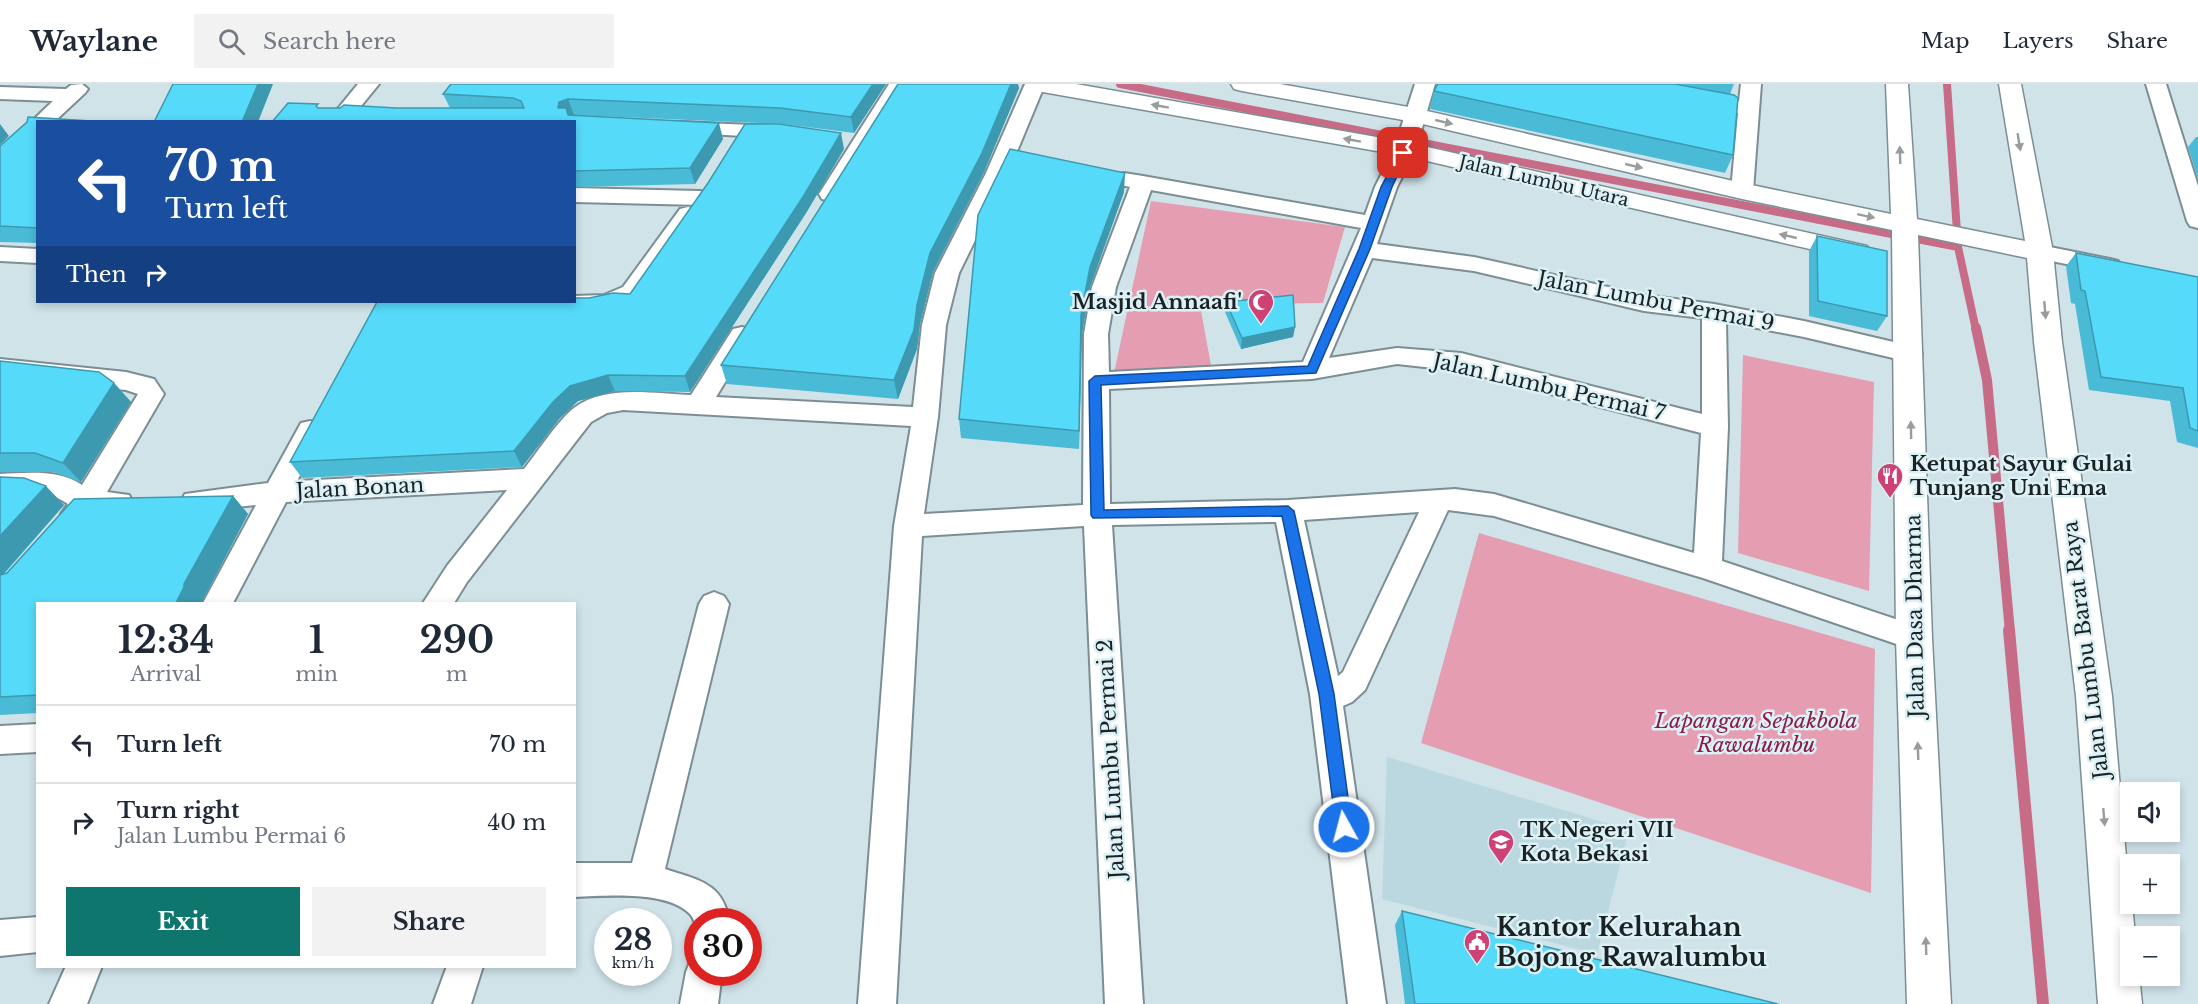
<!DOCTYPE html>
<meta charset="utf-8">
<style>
:root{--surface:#fff;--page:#f2f2f3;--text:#1f2937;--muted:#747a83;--line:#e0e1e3;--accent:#0f766e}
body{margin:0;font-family:"Libre Baskerville",serif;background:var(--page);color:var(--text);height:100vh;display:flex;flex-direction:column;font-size:22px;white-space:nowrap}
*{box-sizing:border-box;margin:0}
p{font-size:20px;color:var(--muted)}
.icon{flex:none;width:33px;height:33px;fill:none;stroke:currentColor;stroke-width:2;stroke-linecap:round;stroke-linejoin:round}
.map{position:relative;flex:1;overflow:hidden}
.side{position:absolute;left:36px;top:518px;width:540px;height:366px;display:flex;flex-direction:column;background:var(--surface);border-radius:0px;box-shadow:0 3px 9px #0003}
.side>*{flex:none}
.top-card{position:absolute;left:36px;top:36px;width:540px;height:183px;border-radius:0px;box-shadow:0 3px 9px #0003;background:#1a4fa0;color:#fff;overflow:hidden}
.controls{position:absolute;left:2120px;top:698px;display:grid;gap:12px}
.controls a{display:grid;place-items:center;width:60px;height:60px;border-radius:0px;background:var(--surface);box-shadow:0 3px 9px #0003;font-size:30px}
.speed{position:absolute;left:594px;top:824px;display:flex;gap:12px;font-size:30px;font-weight:700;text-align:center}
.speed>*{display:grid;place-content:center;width:78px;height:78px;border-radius:50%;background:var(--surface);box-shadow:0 3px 9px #0003;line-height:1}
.speed small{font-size:15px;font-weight:400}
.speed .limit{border:9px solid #d22;background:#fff;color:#111}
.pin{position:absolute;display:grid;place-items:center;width:51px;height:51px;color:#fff;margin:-26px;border-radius:12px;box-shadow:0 3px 9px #0006}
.me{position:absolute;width:66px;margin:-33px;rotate:353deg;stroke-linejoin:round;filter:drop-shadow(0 0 4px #0008)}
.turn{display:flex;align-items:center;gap:21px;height:126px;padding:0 30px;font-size:27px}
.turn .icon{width:78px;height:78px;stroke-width:2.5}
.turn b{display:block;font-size:42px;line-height:51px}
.then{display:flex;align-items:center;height:57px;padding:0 30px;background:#0003;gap:12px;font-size:22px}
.eta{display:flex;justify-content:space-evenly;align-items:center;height:102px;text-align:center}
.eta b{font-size:36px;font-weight:700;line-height:42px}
.cta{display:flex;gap:12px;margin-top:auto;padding:12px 30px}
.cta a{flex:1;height:69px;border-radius:0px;background:var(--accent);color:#fff;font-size:24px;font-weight:700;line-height:69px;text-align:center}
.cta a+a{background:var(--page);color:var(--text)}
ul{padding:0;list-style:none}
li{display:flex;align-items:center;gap:18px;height:78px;padding:0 30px;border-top:2px solid var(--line)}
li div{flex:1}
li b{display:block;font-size:22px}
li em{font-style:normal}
header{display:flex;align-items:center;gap:36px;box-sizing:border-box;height:84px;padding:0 30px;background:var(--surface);border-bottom:2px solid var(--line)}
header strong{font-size:28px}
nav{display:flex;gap:33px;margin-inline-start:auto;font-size:21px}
.search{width:420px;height:54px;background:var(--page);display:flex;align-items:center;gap:15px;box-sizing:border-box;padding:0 21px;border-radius:0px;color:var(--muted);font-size:22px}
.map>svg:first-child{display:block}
</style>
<header>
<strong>Waylane</strong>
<div class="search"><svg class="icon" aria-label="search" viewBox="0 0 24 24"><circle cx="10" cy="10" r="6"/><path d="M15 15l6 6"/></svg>Search here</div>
<nav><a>Map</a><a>Layers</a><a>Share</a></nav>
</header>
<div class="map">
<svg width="2198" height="920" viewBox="0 0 2198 920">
<rect width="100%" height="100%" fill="#cfe3e9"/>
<!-- built -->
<path fill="#bbd7df" d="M1387,673L1629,746L1597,870L1382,815Z"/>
<!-- green -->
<path fill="#e59eb1" d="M1151,117L1345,143L1323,219L1200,221L1212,287L1114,289Z
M1743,271L1874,298L1869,507L1738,469Z
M1479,449L1875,565L1871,809L1421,659Z"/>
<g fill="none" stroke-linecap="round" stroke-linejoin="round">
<!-- stream-far2 -->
<path stroke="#c86b87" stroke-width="8" d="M1120,0L1958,163
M1947,0L1958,163L1976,246"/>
<!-- stream-far1 -->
<path stroke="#c86b87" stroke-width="10" d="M1976,244L1987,296L2010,548"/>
<!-- stream -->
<path stroke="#c86b87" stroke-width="12" d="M2009,546L2043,920"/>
<!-- minor casing -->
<g stroke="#7b8e93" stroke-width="4">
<path id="minor" d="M82,0L88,5L85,9L54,38H38V43L31,38L53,17L0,15V3L66,5L71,1Z
M358,0H379L348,38H327Z
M889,0H909L838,115L830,117L822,115L819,110Z
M1025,0H1045L1008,89L959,189L946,241L938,333L924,430L1083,421L1084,250L1092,203L1130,103L1116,100L1113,95L1116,90L1124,89L1143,92L1365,131L1375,103L1394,65L1415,0H1435L1416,65L1397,103L1377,160L1474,173L1644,211L1714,220L1804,237L1919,264L1922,270L1919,276L1910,278L1804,253L1726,238L1728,343L1722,477L1925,545L1929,554L1925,563L1914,566L1703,494L1494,432L1448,426L1365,606L1352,618L1343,622L1386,920H1348L1310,610L1276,438L1112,441L1143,920H1105L1084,442L922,452L896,920H858L894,442L911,342L623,326L607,329L591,338L467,498L454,519H423L447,482L507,406L286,418L233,519H203L256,421L195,427L185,424L181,417L185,410L268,399L301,339L310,337L319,339L323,346L297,397L524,385C536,370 560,334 574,324C606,300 654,310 691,311L733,245L742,243L751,245L754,251L716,313L913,323L922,241L935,189L986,89ZM1151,106L1361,144L1303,278L1109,288L1108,250L1116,203ZM1372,174L1474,187L1644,227L1702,234V330L1461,269L1397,264L1329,274ZM1397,280L1461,287L1701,349L1694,469L1494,410L1455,405L1288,416L1110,420L1109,305L1312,295ZM1419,428L1343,588L1338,592L1304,436Z
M1741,0H1761L1753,107L1750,112L1742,114L1734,112L1731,107L1738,29L1691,19L1688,15L1691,11L1698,9L1739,17Z
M2146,0H2166L2198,102V144L2190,142L2187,137Z
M681,38L779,42L786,44L789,48L786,52L779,54L674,48L671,44L674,40Z
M574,104L700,107L708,109L711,114L708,119L700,121L574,118Z
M688,123L696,125L699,130L639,213L622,223L604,227L577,228L549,224L545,218H574V212L604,211L623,203L680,125Z
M2040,161L2110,175L2118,177L2122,182L2118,187L2110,189L2032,173L2029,168L2032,163Z
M0,163L38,165V179L0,177Z
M0,275L126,288L154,295L164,310L107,408L129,411L133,418L129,425L119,428H93C84,439 78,442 65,438L61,430L68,420C47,405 24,410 0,410V390C28,389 58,385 82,401L138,310L126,306L0,293Z
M714,508L724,512L729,520L665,785C697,796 723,798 729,837H698V847C695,841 694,834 690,830C666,806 606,812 574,813V779H632L699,520L704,512Z
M38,640V668L0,670V642Z
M38,833V868L0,872V836Z
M698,872V888H722L718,920H680L686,888L691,875Z
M66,882H102L87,920H49Z
M447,882H483L471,920H433Z"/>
</g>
<!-- tertiary casing -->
<g stroke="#7b8e93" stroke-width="3">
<path id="tertiary" d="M1026,0H1076L1405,58L1858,160L1867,162L1871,168L1867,174L1858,176L1405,72L1037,7L1029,5Z
M1231,0H1280L1414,24L1742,99L1891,130L1886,0H1908L1917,135L2025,157L1999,0H2021L2053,168L2062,258L2112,612L2130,819H2132L2135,852H2130V891H2139L2142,920H2098L2076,612L2034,258L2027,174L1918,151L1932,554L1951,920H1907L1896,554L1892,146L1742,115L1414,38L1242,7L1234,5Z"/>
</g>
<!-- minor -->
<use href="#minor" fill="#fff" fill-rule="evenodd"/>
<!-- tertiary -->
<use href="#tertiary" fill="#fff" fill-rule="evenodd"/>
</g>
<!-- wall -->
<path fill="#4abbd7" d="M451,0H886L854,49L783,40L574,31L572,32L723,55L695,100L574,103V38L320,24H450L443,10Z
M1438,0H1734L1730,10L1733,71L1725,89L1430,25L1434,7Z
M1019,4L984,88L933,188L920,240L917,265L898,315L727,300L721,281Z
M38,38V159L0,158V62Z
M2196,53H2198V95L2188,63Z
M844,65L806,129L690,308L615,307L578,317L560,334L522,383L302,394L290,378L589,214L630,210Z
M1124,108L1090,203L1082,250L1079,365L961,354L959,335Z
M1817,152L1887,232L1877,247L1809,232V167Z
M2076,169L2198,193V364L2177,358L2170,317L2089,306L2075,220L2071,219L2066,182Z
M1226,218L1295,243L1293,253L1241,265L1225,228Z
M0,277L114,299L131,318L81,398L53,388H0Z
M0,393L64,421L4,490L233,412L248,430L201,519H38V629L0,631Z
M1402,827L1778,920H1405L1395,841Z"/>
<!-- shaded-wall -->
<path fill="#3c99af" d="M258,0H273L258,38H242Z
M873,0H886L854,49L851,33Z
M1011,0H1018L1019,4L984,88L933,188L920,240L917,265L898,315L894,296L917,221L930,169Z
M568,15L574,31L569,33L558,24L559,18Z
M719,39L723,55L695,100L690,84Z
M0,40L9,52L0,61Z
M841,49L844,65L806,129L690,308L685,292Z
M1125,89L1124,108L1090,203L1082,250L1079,365L1081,231L1090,183Z
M1295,243L1293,253L1241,265L1242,254Z
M608,291L615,307L578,317L560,334L522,383L514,367L553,318L570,302Z
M114,299L131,318L81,398L63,379Z
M46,402L64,421L5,488L0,498V502V452Z
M233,412L248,430L201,519H176L184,500Z"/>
<!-- building -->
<path fill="#56dafa" stroke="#3c99af" stroke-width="1.5" d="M173,0H258L242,38H154Z
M451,0H873L851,33L780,24L568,15L559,18L558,24H566L568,31L719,39L690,84L574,87V38H272L288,19L318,20L316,22L318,24H340L344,21L396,24H524L521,17L513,14L443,10Z
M898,0H1011L982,69L930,169L917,221L914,246L894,296L721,281Z
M1438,0H1675L1734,11L1738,14L1733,71L1434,7Z
M28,33L107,38H38V144L0,142V62L27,38Z
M745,40H779L841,49L803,113L685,292L608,291L570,302L553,318L514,367L290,378L377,218H574V214H589L613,209L630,210L708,99Z
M1010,65L1125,89L1090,183L1081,231L1079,347L959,335L978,131Z
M1817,152L1887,167V232L1818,217Z
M2076,169L2198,193V347L2190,344L2183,304L2101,293L2085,207L2081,206Z
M1293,211L1295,243L1242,254L1226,218Z
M0,277L99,288L114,299L63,379L35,369H0Z
M0,393L24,394L46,402L0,452Z
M233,412L184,500V503L176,519H38V611L0,613V491L7,489L74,415Z
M1402,827L1778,920H1415Z"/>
<!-- one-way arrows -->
<defs><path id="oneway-solid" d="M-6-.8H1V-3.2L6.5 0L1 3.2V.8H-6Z" transform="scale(1.5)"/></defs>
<g fill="#989c9c">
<use href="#oneway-solid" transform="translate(1160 22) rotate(-170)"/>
<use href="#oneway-solid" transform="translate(1444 38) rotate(13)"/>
<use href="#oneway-solid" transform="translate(1352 56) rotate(-170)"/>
<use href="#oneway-solid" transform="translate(2019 58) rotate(81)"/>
<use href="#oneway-solid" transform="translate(1900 71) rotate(-92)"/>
<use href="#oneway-solid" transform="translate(1634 82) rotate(13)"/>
<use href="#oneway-solid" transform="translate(1866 132) rotate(12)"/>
<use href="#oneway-solid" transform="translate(1788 152) rotate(-167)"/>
<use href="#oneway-solid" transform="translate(2045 226) rotate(85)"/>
<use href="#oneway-solid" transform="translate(1911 346) rotate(-91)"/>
<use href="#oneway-solid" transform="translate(1918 667) rotate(-92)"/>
<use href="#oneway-solid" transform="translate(2104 733) rotate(85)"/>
<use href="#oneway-solid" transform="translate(1926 862) rotate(-92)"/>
</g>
<!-- route -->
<path fill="#1a73e8" stroke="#114b97" stroke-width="1.5" d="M1400,67L1408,69L1392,103L1370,165L1316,289L1101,301L1104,426L1288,422L1294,427L1334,610L1352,743L1349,748L1344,750L1338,748L1336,743L1319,610L1282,432L1093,434L1091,431L1089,297L1095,292L1308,282L1359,165L1381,103Z"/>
<!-- icons -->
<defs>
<g id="mosque-pin" transform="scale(1.35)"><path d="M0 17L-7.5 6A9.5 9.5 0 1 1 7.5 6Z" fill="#cd4174" stroke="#dcf1f6"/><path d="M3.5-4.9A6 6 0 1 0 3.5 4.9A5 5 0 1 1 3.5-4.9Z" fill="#fff"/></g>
<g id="restaurant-pin" transform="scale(1.35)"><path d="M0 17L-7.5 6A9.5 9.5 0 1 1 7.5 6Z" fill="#cd4174" stroke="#dcf1f6"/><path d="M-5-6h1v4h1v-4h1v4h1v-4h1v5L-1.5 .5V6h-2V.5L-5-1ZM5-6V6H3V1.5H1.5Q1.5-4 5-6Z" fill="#fff"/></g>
<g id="school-pin" transform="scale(1.35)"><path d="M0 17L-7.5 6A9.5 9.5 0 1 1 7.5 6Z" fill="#cd4174" stroke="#dcf1f6"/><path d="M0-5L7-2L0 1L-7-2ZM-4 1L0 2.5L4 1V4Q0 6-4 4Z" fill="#fff"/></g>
<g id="civic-pin" transform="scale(1.35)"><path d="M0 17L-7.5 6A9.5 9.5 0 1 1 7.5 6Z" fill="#cd4174" stroke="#dcf1f6"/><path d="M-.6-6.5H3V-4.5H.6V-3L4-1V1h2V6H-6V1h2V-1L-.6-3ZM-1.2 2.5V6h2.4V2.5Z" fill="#fff"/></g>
</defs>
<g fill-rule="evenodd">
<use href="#mosque-pin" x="1261" y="218"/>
<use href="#restaurant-pin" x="1890" y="392"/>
<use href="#school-pin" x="1501" y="758"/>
<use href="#civic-pin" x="1477" y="858"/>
</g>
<g text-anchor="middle" stroke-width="5" stroke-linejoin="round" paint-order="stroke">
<!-- far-street labels -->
<g font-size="18" fill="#1b2224" stroke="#dcf1f6">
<text transform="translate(1544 97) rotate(13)" y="6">Jalan Lumbu Utara</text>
</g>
<!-- street labels -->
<g font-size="21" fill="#1b2224" stroke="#dcf1f6">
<text transform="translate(1656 217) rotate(11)" y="7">Jalan Lumbu Permai 9</text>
<text transform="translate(1549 303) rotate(13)" y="7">Jalan Lumbu Permai 7</text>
<text transform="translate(360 404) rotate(-3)" y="7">Jalan Bonan</text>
<text transform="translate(1915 532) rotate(-91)" y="7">Jalan Dasa Dharma</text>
<text transform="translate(2086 566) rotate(-97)" y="7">Jalan Lumbu Barat Raya</text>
<text transform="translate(1111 675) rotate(-93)" y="7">Jalan Lumbu Permai 2</text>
</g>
<!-- poi labels -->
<g font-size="21" font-weight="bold" fill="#1b2224" stroke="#dcf1f6" text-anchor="start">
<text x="1242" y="225" text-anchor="end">Masjid Annaafi'</text>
<text x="1910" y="387">Ketupat Sayur Gulai<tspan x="1910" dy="24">Tunjang Uni Ema</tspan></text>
<text x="1520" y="753">TK Negeri VII<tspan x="1520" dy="24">Kota Bekasi</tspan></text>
</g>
<!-- park labels -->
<g font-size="21" font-style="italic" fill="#8c1a48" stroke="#dcf1f6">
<text x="1756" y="644">Lapangan Sepakbola<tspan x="1756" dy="24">Rawalumbu</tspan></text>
</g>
<!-- near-poi labels -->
<g font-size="26" font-weight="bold" fill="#1b2224" stroke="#dcf1f6" text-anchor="start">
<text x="1496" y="852">Kantor Kelurahan<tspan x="1496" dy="30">Bojong Rawalumbu</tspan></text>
</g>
</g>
</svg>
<div class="controls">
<a><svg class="icon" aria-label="sound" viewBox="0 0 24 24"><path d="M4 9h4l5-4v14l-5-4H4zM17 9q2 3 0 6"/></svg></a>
<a>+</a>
<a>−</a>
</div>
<div class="speed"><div>28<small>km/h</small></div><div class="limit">30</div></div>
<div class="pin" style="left:1403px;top:69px;background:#d93025"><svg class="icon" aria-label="arrive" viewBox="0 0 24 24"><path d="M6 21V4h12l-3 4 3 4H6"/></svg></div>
<svg class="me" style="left:1344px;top:743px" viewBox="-20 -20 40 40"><circle r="17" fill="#1a73e8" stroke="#fff" stroke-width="3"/><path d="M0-11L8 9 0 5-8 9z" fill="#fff"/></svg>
<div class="top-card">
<div class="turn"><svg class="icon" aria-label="left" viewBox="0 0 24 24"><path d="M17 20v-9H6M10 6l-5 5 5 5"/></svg><div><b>70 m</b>Turn left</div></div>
<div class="then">Then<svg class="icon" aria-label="right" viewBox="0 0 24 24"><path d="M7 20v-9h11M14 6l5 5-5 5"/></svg></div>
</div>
<section class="side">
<div class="eta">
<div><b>12:34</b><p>Arrival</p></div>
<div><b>1</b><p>min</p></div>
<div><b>290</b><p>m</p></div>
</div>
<ul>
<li><svg class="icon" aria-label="left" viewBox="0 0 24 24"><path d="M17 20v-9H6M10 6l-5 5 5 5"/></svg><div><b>Turn left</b></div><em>70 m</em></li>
<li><svg class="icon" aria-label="right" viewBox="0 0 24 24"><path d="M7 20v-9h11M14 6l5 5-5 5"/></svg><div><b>Turn right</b><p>Jalan Lumbu Permai 6</p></div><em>40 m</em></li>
</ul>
<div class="cta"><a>Exit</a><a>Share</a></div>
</section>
</div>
